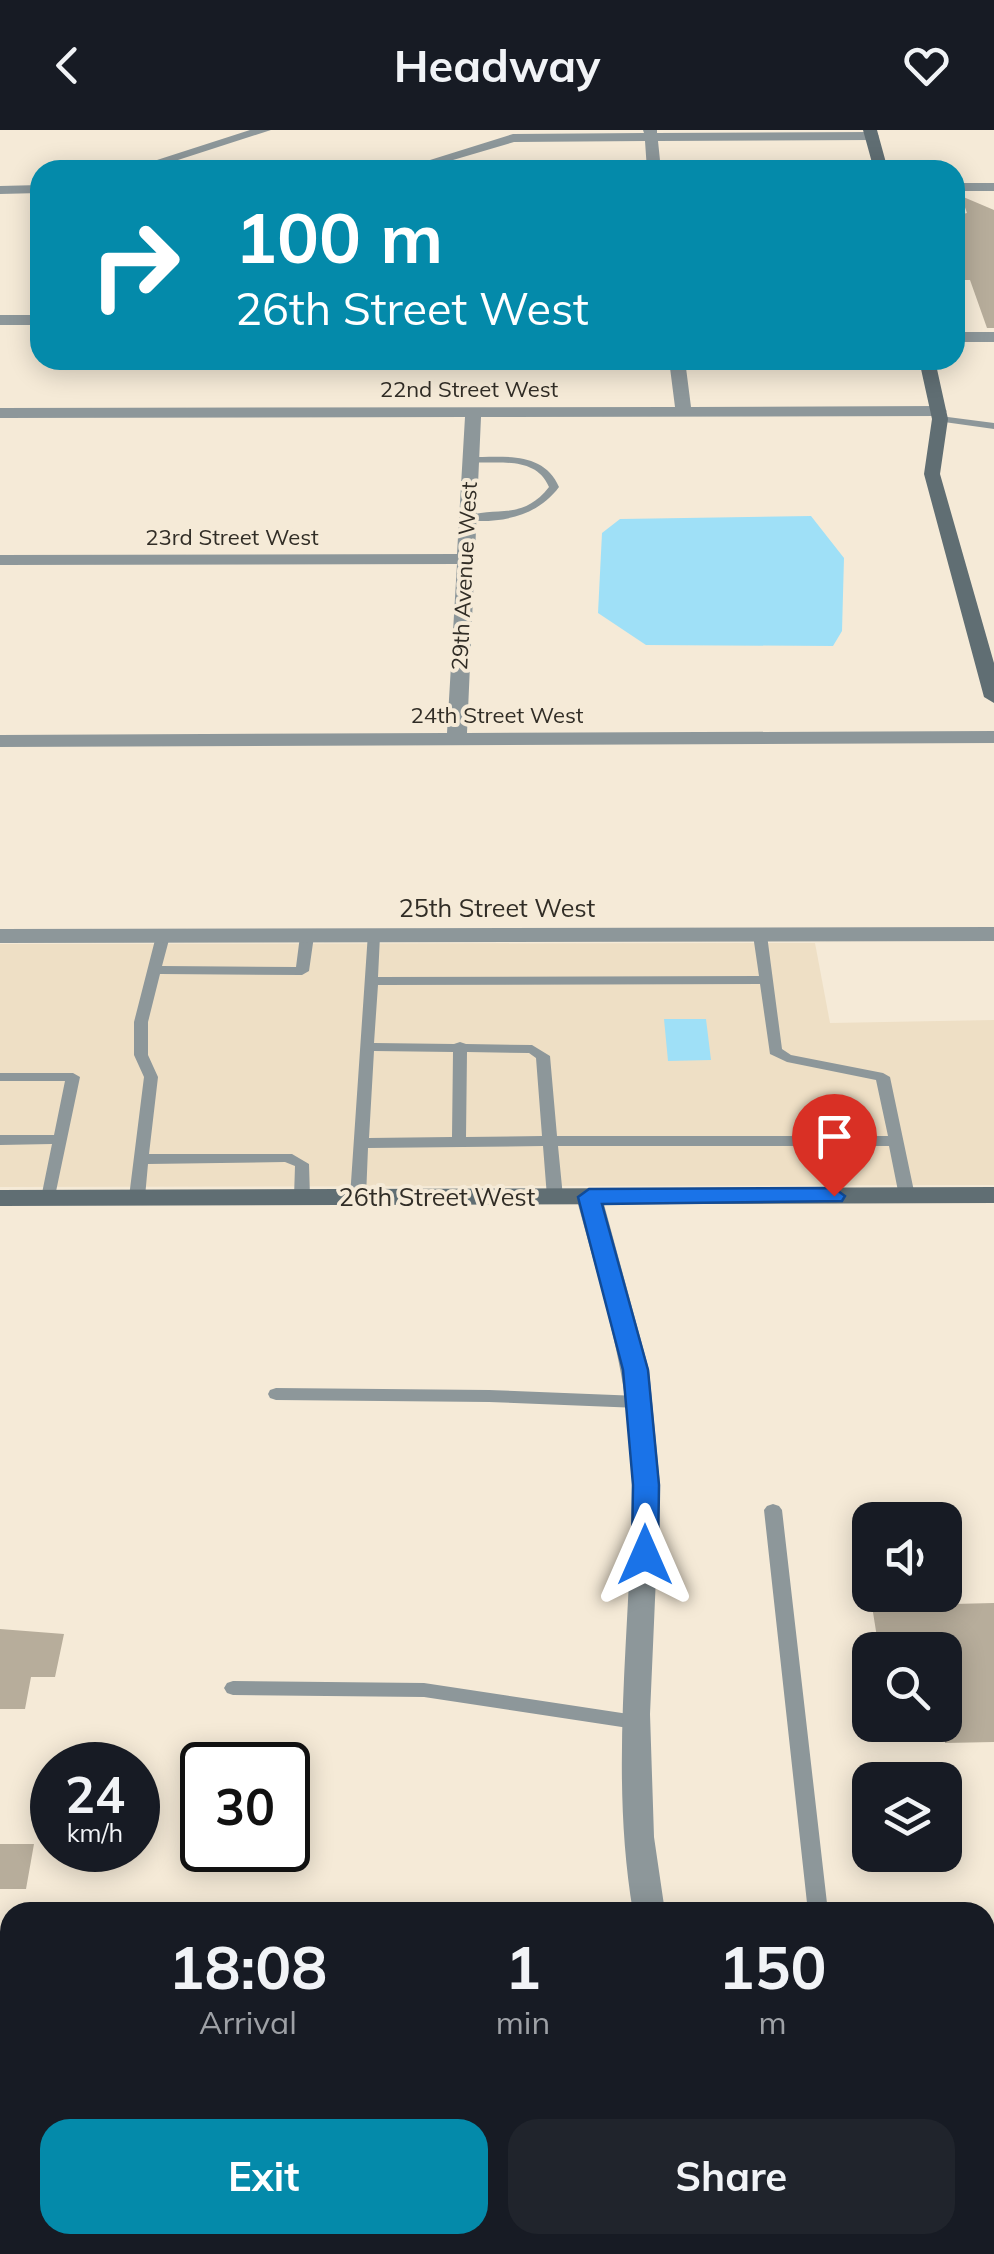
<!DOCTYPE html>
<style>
:root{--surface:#171b24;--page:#20242c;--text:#f1f3f6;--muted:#9ea1a6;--accent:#048aaa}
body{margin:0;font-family:Mulish,sans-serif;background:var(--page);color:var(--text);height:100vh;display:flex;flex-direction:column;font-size:38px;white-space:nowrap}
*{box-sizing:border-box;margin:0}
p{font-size:32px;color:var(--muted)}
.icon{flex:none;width:55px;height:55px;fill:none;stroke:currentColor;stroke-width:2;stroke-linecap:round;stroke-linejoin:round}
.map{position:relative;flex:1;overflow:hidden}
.details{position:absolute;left:0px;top:1772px;width:995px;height:352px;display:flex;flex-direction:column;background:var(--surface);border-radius:30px 30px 0 0;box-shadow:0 5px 25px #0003}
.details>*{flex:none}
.hud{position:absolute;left:30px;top:30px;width:935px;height:210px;border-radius:30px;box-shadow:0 5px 25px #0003;background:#048aaa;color:#fff;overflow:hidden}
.tools{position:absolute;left:852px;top:1372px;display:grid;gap:20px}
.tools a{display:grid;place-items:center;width:110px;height:110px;border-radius:20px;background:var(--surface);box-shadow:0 5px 25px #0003;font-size:50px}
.speed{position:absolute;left:30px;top:1612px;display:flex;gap:20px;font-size:50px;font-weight:700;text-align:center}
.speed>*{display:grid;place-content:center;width:130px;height:130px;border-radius:50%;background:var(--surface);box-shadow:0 5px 25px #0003;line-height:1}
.speed small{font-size:25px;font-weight:400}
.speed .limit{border:5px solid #111;border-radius:15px;background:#fff;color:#111}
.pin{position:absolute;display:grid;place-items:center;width:85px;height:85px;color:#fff;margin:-102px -42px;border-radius:50% 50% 50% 0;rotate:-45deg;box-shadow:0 0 10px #0007}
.pin .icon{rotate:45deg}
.me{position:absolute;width:110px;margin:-55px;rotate:0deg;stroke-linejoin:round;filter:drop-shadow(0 0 8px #0008)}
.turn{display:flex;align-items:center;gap:35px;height:210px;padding:0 40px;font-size:45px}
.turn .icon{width:130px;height:130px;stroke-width:2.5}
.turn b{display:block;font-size:70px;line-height:85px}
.eta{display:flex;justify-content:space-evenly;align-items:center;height:170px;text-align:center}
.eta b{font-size:60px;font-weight:700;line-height:70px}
.primary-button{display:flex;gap:20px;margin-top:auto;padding:20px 40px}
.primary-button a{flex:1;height:115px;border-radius:30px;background:var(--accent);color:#fff;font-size:40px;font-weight:700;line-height:115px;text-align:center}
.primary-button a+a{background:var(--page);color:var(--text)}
header{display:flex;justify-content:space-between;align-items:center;height:130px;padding:0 40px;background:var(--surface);font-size:45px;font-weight:700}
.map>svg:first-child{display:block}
</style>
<header><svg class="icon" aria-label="back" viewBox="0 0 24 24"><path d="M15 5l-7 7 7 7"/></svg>Headway<svg class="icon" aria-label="heart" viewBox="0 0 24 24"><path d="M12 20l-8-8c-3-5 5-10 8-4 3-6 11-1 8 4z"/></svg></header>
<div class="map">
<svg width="994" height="2124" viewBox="0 0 994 2124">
<rect width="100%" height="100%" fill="#f5ead7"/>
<!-- built -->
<path fill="#eedfc5" d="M815,813L830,893L994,890V1055L0,1057V814Z"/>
<!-- water -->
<path fill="#9fe0f7" d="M811,386L844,428L842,501L833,516L646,515L598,483L602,403L620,389Z
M664,889H706L711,930L668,931Z"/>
<!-- building -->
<path fill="#b7ad9b" d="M961,66L994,80V198H987L970,150H963L955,127V86L967,83Z
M994,1473V1612L945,1613V1520H879L872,1476Z
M0,1499L64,1504L55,1547H31L25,1579H0Z
M0,1714H34L26,1759H0Z"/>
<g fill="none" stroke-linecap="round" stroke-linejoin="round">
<!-- lane -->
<path fill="#8d979a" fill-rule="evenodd" d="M940,286L994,293V299L937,291V287Z
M470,327C503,327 544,321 559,357C537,387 499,394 463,390L462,388C494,374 521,393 549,357C535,324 495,335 466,332L465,330Z
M760,801L767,805L782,919L791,925L883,943L890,947L915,1066L912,1069H902L899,1066L889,1016H558L563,1067L560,1070H550L547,1067L543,1016L368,1018L366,1067L363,1070H353L350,1067L368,803H378L380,806L378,847L759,846L753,805ZM760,854L770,924L787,932L876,950L888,1006H557L550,926L532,915L466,914L460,912L454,914L374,913L378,855ZM374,921L453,922L452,1007L369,1008ZM467,922L529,923L536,928L542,1006L466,1007Z
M163,802L170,806L162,836L296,837L300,806L307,802L314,806L309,841L302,845L160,844L148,892V925L158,947L149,1024H292L309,1034L310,1067L307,1070H297L294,1067L295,1036L285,1032L148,1034L145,1067L137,1072L129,1067L144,947L134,925V892L156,806Z
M0,943H73L80,947L54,1071H44L41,1068L52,1014L0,1015V1005H54L65,951H0Z
M276,1258L489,1260L639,1266L645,1268L647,1272L645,1276L639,1278L489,1272L276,1270L270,1268L268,1264L270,1260Z
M773,1374L779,1376L782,1380L828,1782H808L764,1380L767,1376Z
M233,1551L424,1553L635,1585L642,1587L644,1592L642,1597L635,1599L424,1567L233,1565L227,1563L224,1558L227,1553Z
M985,1956H994V1976H985Z"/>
<!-- street -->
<path fill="#8d979a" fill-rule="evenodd" d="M250,0H271L147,40H126Z
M643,0H657V3L872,2L879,6L872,10L658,11L661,40H647L645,11L514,12L419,40H398L513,4L644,3Z
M955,53H994V61H955Z
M40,55V63L0,64V56Z
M0,185H40V195H0Z
M955,202H994V212H955Z
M669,230H685L691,277L939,276L947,281L939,286L481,287L467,603L994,601V613L0,617V605L447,603L457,434L0,435V425L457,424L465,287L0,288V278L675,277Z
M994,797V811L0,813V799Z
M589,1059L602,1067L649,1240L660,1355L650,1584L654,1707L665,1782H633C609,1640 631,1500 632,1357C633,1257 602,1163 576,1067Z
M657,2115H693L694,2124H658Z"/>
<!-- secondary -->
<path fill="#606e73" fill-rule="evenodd" d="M863,0H877L888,40H874Z
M919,230H935L948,289L940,344L994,533V573L984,567L924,344L932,289Z
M994,1057V1073L0,1076V1060Z"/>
</g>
<!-- route -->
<path fill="#1a73e8" stroke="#114b97" stroke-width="2.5" d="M834,1058L845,1066L842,1071L602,1074L648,1240L659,1355L658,1425L655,1432H636L632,1425L633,1355L623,1240L578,1067L589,1059Z"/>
<g text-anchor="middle" stroke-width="8" stroke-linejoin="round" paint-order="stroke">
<!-- far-street labels -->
<g font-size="22" fill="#312d26" stroke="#f5ead7">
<text x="469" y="267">22nd Street West</text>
<text x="232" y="415">23rd Street West</text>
<text transform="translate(464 446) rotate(-87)" y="8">29th Avenue West</text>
<text x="497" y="593">24th Street West</text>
</g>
<!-- street labels -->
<g font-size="25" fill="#312d26" stroke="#f5ead7">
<text x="497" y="787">25th Street West</text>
<text x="437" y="1076">26th Street West</text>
</g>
</g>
</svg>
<div class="tools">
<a><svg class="icon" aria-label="sound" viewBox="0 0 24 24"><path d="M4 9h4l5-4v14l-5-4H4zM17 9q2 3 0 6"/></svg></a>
<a><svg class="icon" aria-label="search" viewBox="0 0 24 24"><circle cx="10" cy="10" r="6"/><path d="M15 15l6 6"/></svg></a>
<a><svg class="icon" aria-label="layers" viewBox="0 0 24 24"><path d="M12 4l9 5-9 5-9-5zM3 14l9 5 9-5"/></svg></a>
</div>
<div class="speed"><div>24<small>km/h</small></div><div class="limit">30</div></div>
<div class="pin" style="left:834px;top:1066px;background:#d93025"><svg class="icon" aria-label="arrive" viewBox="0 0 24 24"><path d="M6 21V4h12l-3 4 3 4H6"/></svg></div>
<svg class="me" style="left:645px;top:1425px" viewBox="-20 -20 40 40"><path d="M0-17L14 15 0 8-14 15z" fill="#1a73e8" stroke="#fff" stroke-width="4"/></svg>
<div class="hud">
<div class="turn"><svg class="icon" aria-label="right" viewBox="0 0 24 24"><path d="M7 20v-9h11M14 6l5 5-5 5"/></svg><div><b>100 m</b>26th Street West</div></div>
</div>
<section class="details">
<div class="eta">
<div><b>18:08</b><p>Arrival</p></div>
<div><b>1</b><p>min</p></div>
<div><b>150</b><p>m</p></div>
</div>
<div class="primary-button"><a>Exit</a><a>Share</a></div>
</section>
</div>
